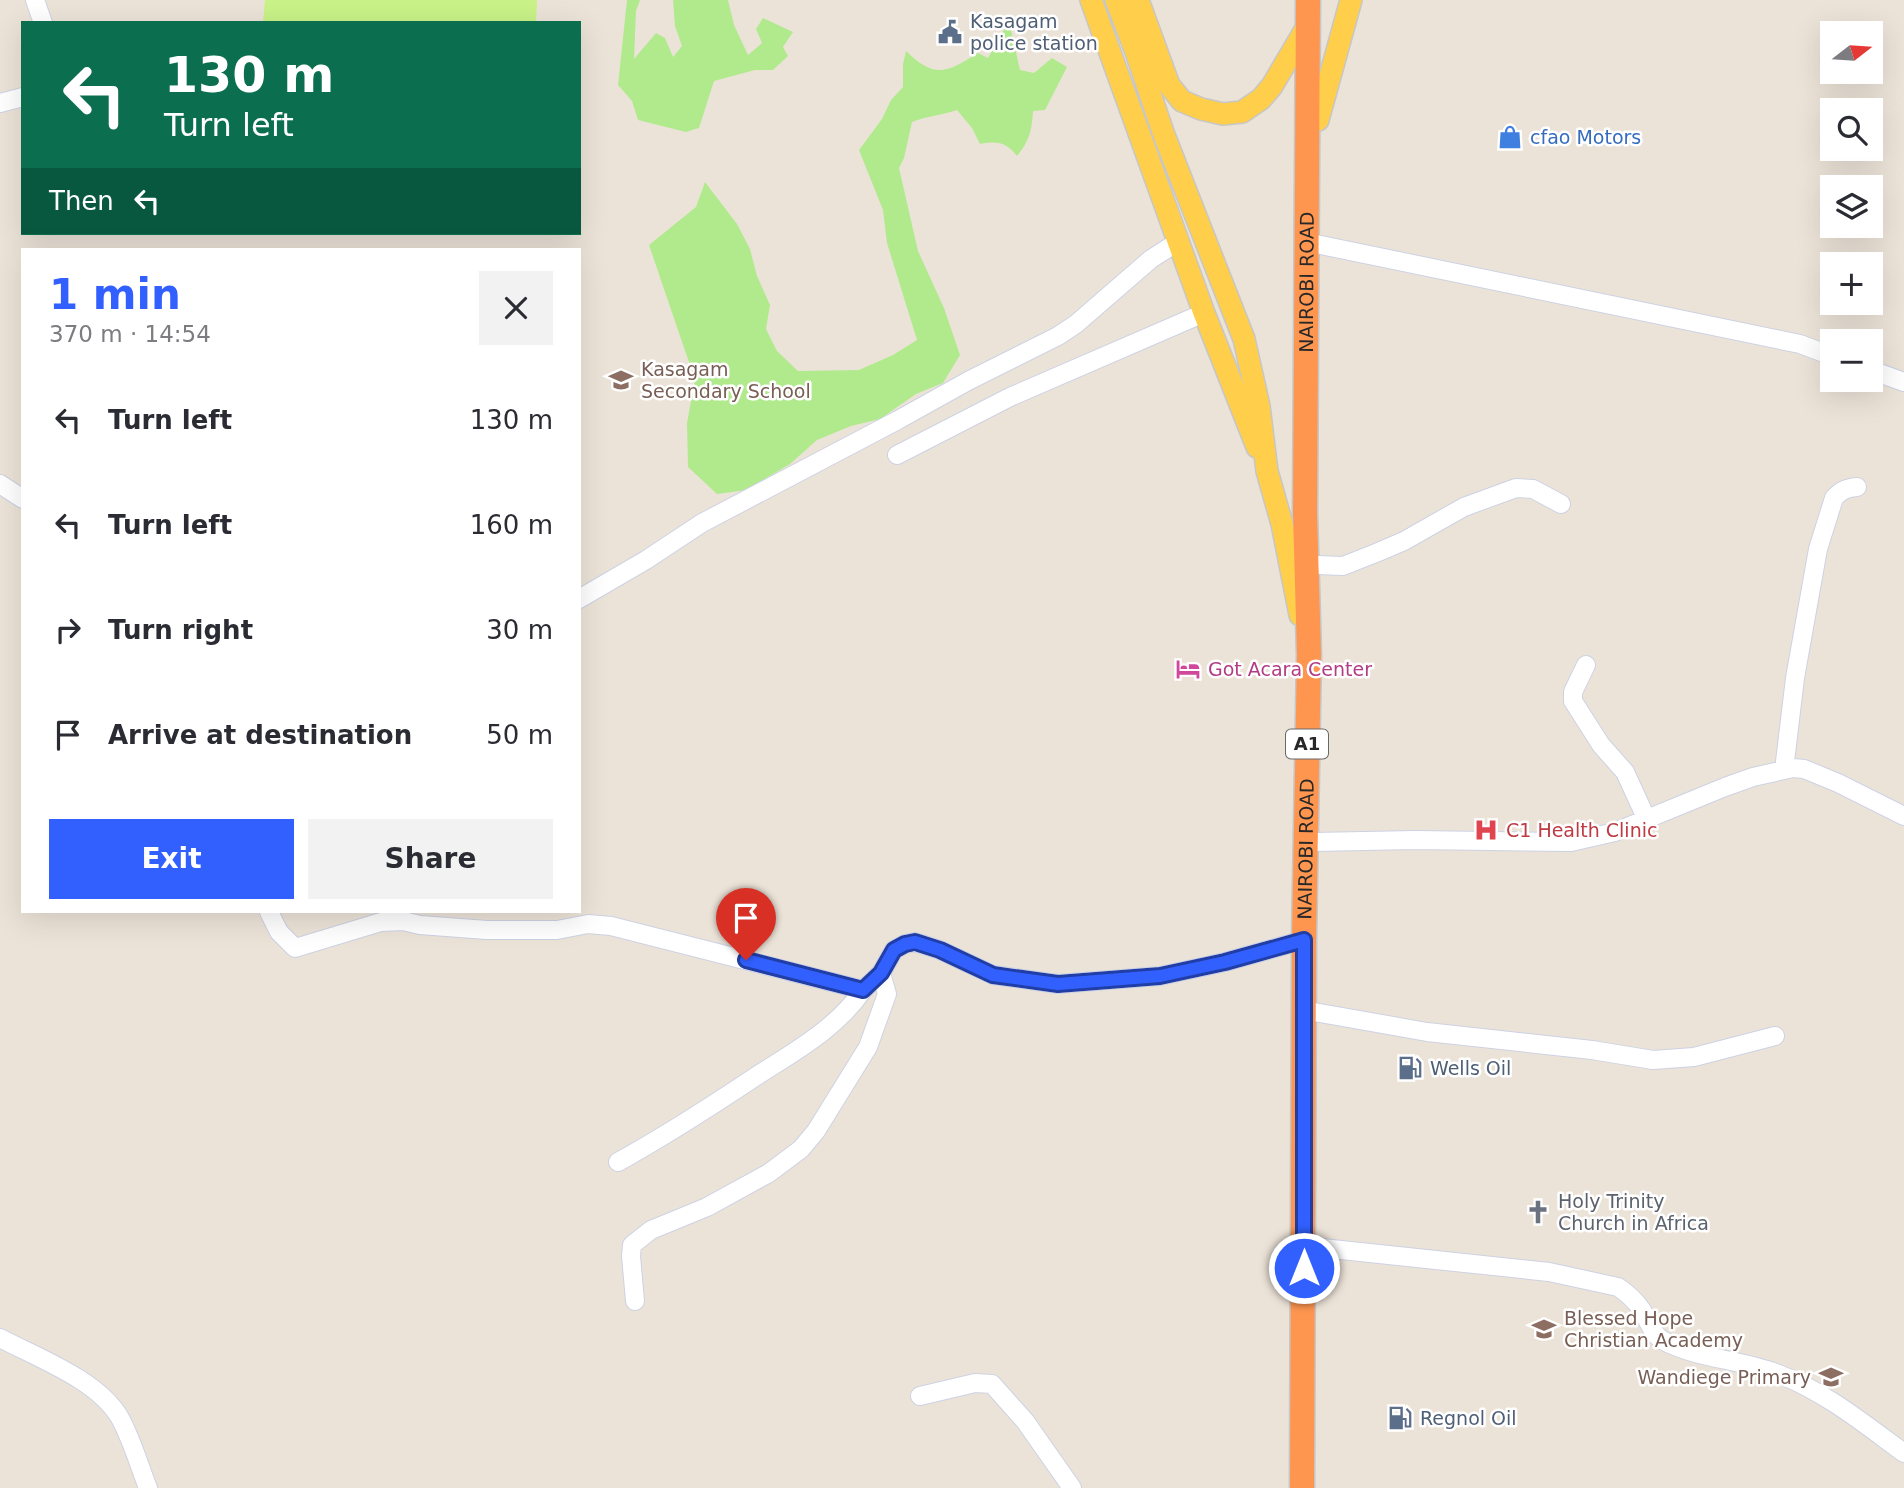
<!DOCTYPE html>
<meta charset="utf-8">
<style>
:root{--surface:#fff;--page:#f2f2f3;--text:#2b2b33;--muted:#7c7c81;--accent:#3260ff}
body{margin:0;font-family:"DejaVu Sans",sans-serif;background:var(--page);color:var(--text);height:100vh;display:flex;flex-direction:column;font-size:26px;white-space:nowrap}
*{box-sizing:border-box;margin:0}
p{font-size:23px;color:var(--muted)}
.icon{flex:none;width:38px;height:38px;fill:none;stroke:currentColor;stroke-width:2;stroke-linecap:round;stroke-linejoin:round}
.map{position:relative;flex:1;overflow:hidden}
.panel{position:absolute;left:21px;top:248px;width:560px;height:665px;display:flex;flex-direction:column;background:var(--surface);border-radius:0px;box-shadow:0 7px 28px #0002}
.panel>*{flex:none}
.hud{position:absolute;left:21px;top:21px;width:560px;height:214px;border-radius:0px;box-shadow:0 7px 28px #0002;background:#0b6e4f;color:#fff;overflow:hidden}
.needle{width:46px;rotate:73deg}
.tools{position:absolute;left:1820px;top:21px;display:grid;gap:14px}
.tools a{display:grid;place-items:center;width:63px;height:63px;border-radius:0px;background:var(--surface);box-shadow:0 7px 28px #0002;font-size:35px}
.pin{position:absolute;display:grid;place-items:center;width:60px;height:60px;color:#fff;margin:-72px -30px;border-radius:50% 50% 50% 0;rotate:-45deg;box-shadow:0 0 7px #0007}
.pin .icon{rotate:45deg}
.me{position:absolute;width:77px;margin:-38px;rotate:0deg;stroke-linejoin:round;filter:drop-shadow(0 0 5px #0008)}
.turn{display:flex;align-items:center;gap:24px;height:147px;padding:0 28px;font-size:32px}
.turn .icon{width:91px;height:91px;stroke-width:2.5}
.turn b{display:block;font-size:49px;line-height:60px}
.then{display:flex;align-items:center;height:66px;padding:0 28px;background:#0003;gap:14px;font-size:26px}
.round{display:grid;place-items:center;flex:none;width:74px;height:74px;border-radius:0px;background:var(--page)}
.headline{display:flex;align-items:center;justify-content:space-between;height:119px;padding:0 28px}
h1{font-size:42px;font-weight:700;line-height:52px;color:var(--accent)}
.button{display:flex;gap:14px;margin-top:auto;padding:14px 28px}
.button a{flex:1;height:80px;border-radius:0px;background:var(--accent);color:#fff;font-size:28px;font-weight:700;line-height:80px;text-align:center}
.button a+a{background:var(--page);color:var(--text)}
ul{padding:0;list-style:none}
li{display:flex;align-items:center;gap:21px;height:105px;padding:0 28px}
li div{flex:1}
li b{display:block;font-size:26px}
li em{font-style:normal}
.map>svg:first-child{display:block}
</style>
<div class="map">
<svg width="1904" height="1488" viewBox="0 0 1904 1488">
<rect width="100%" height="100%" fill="#ece3d8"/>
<!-- green -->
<path fill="#b0ea8d" d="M627,0H640L636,11L634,59L656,33L665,38L673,57L682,46L675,26L673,0H728L734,25L748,55L762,43L756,29L763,18L793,32L783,47L788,56L773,70H755L714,81L699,128L686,132L638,120L632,101L618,85Z
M1009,21L1020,70L1034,73L1052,58L1067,67L1045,110L1033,111C1032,130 1029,142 1017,156C1006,142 997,141 980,144L972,128L957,110C942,115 927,116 912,122L904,158L899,168L918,251L944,308L960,355L943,383L916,394L880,419L851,426L817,440L790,464L746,490L717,494L688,467L687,423L695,380L649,245L696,207L705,182L737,224L750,249L757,276L770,305L766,329L777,351L798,371L859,370L893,355L917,340L887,243L883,210L859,150L882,119L891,100L903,87V64L906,51C935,79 946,73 978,53L988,58Z"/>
<!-- pitch -->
<path fill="#c9f288" d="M265,0H537L536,23H263Z"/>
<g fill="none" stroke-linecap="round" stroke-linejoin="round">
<!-- minor casing -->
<g stroke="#cdd2e3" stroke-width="20">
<path id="minor" d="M35,0L43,23
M0,103L23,97
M1316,244L1800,344L1832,356
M1871,370L1904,382
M897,455L1010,397L1204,313
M0,484L23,499
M1317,565L1343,566L1376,553L1404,541L1464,507L1516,488L1533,489L1561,504
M579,599L646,560L702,523L898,420L968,381L1058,336L1076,324L1151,259L1179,241
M1586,665L1573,692V701L1601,745L1625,772L1647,820
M1784,770L1795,678L1818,549L1834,498C1841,490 1847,488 1857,487
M1313,842L1415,840L1571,842L1615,832L1725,787L1753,777L1793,768L1804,769L1838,783L1904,816
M269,912L279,932L295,948L381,922L403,921L420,925L487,930H557L588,924L611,926L863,990L881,973L894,950L905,944L915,942L940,950L993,975L1058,984L1160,976L1225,962L1304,940
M1314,1012L1427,1032L1592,1050L1653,1060L1694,1057L1775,1036
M618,1162C665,1136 710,1107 755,1077C795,1051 836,1029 863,990
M1313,1247L1549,1272L1618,1287C1627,1293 1635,1300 1641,1309C1648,1319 1652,1334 1662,1340C1697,1359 1739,1359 1776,1373C1824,1391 1863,1423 1904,1453
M635,1301L631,1256L632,1245L651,1230L707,1207L769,1173L801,1149L816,1131L868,1047L887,994L881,973
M0,1338C38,1358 98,1380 120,1418C132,1440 139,1465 148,1488
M920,1396L975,1383L992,1384L1025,1421L1072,1488"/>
</g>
<!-- major casing -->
<g stroke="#c7c7c7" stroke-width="24">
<path id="major" d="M1091,0L1204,313L1257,447
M1116,0L1136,52L1164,135L1244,339L1259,406L1267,471L1282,524L1300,615
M1138,0L1169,85L1182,101L1201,109L1223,114L1242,112L1261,99L1272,86L1308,25
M1318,120L1351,0"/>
</g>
<!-- highway casing -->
<g stroke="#c7c7c7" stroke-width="27">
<g id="highway">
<path id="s1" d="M1302,1488L1304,940L1309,655L1305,513L1308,0"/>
</g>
</g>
<!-- minor -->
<use href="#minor" stroke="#fff" stroke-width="18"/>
<!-- major -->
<use href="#major" stroke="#ffce4a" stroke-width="21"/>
<!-- highway -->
<use href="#highway" stroke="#ff9650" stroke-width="24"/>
</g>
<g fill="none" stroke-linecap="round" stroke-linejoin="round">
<!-- route casing -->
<g stroke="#203ea6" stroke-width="18">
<path id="route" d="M746,960L863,990L881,973L894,950L905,944L915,942L940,950L993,975L1058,984L1160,976L1225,962L1304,940V1268"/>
</g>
<!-- route -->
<use href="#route" stroke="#3260ff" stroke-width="12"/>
</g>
<!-- icons -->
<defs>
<g id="civic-bare" transform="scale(1.89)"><path d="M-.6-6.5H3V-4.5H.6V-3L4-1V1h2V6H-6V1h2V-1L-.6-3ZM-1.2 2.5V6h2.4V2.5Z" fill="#5c6f8a" stroke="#fff" stroke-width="2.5" paint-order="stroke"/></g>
<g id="shop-bare" transform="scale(1.89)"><path d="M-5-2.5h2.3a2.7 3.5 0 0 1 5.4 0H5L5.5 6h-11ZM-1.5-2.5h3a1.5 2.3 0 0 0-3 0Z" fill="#3f7fe0" stroke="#fff" stroke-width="2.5" paint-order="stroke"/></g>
<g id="school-bare" transform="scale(1.89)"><path d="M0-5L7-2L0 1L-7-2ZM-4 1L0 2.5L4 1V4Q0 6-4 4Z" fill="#8d6e63" stroke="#fff" stroke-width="2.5" paint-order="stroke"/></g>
<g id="hotel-bare" transform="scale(1.89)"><path d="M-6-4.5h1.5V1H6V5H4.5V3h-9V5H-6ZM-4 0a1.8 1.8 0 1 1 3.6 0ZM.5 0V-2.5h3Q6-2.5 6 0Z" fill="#d1479c" stroke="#fff" stroke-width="2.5" paint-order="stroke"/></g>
<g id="hospital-bare" transform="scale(1.89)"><path d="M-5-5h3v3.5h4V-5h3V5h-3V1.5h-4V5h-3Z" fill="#e0444e" stroke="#fff" stroke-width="2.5" paint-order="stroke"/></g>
<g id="fuel-bare" transform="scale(1.89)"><path d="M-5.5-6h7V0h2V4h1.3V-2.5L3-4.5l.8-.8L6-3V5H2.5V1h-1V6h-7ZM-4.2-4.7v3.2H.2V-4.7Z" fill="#5c6f8a" stroke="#fff" stroke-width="2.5" paint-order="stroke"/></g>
<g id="church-bare" transform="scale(1.89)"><path d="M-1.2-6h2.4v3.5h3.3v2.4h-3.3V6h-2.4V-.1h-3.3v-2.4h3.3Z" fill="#6b7280" stroke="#fff" stroke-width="2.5" paint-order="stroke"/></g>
</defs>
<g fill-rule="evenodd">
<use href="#civic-bare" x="950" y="32"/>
<use href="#shop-bare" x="1510" y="137"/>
<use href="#school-bare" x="621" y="380"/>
<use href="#hotel-bare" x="1188" y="669"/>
<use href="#hospital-bare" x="1486" y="830"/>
<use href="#fuel-bare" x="1410" y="1068"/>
<use href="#church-bare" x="1538" y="1212"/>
<use href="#school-bare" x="1544" y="1329"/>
<use href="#school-bare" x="1831" y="1377"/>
<use href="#fuel-bare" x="1400" y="1418"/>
</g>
<g text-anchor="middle" stroke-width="5" stroke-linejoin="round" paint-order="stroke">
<!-- shield labels -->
<rect fill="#fff" stroke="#686868" stroke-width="2" x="1286" y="729.5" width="42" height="29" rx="5"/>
<g font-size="18" font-weight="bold" fill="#282828">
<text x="1307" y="750">A1</text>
</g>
<!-- service labels -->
<g font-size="19" fill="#4e5e75" stroke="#fff" text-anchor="start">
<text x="970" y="28">Kasagam<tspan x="970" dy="22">police station</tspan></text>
<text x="1430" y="1075">Wells Oil</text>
<text x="1420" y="1425">Regnol Oil</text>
</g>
<!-- shop labels -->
<g font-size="19" fill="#366cbe" stroke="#fff" text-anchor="start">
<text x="1530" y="144">cfao Motors</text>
</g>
<!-- street labels -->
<g font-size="19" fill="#282828" stroke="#fff">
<text dy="7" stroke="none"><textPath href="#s1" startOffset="1206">NAIROBI ROAD</textPath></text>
<text dy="7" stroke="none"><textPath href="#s1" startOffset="639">NAIROBI ROAD</textPath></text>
</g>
<!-- education labels -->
<g font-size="19" fill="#785e54" stroke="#fff" text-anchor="start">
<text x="641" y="376">Kasagam<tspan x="641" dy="22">Secondary School</tspan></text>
<text x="1564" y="1325">Blessed Hope<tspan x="1564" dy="22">Christian Academy</tspan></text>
<text x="1811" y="1384" text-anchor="end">Wandiege Primary</text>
</g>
<!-- hotel labels -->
<g font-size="19" fill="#b23c85" stroke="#fff" text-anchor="start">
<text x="1208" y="676">Got Acara Center</text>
</g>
<!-- health labels -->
<g font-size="19" fill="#be3a42" stroke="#fff" text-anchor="start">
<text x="1506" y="837">C1 Health Clinic</text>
</g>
<!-- worship labels -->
<g font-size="19" fill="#5b616d" stroke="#fff" text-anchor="start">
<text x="1558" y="1208">Holy Trinity<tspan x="1558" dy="22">Church in Africa</tspan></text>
</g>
</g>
</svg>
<div class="tools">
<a><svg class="needle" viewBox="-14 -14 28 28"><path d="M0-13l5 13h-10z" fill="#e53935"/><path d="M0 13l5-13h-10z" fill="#7c7c81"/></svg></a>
<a><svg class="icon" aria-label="search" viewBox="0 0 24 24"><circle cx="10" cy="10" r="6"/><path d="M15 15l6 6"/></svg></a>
<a><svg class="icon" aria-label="layers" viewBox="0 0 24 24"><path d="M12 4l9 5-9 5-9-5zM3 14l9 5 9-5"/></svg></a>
<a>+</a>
<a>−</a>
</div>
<div class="pin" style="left:746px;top:960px;background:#d93025"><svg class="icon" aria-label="arrive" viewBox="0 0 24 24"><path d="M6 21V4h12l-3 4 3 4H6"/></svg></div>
<svg class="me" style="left:1304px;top:1268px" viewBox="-20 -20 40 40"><circle r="17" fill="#3260ff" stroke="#fff" stroke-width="3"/><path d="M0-11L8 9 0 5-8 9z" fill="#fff"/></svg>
<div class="hud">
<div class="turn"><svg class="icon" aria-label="left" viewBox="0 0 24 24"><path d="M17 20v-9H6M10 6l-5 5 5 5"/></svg><div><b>130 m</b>Turn left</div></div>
<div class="then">Then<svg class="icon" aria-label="left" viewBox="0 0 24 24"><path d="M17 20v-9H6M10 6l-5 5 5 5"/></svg></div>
</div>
<section class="panel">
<div class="headline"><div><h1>1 min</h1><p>370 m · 14:54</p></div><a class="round"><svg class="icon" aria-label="close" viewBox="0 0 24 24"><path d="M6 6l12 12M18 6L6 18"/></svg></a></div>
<ul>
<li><svg class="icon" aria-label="left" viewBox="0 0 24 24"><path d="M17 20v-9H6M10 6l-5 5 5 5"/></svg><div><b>Turn left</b></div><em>130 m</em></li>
<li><svg class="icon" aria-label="left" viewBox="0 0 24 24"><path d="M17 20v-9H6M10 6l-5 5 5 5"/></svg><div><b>Turn left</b></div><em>160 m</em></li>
<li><svg class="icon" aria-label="right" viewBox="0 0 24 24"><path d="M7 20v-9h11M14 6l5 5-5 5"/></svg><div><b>Turn right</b></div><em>30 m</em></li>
<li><svg class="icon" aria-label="arrive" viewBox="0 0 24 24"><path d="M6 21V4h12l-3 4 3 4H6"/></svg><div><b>Arrive at destination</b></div><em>50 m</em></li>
</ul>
<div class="button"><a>Exit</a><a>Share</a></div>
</section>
</div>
